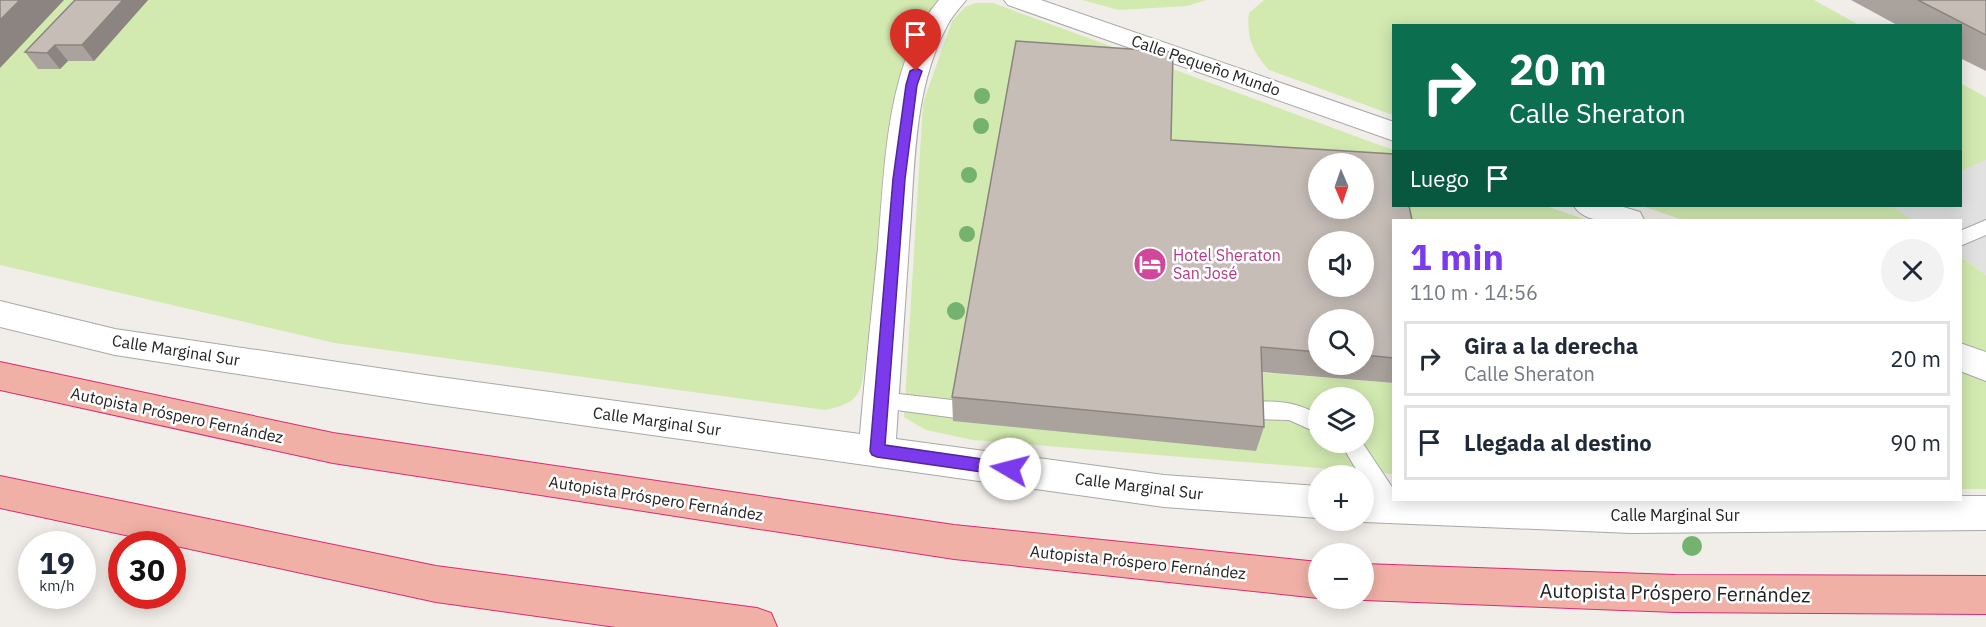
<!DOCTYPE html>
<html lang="es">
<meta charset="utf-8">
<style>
:root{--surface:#fff;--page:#f2f2f3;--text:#1f2937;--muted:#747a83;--line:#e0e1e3;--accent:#7c3aed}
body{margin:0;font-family:"IBM Plex Sans",sans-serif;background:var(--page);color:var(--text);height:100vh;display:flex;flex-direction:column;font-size:22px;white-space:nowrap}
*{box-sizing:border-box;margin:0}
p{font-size:20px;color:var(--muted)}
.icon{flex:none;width:33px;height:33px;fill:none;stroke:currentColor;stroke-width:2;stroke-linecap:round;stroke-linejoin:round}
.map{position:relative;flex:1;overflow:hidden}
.panel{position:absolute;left:1392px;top:219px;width:570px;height:282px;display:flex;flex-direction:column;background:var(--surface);border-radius:0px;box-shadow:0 3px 15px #0003}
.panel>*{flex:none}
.guide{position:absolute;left:1392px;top:24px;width:570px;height:183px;border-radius:0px;box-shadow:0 3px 15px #0003;background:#0b6e4f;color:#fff;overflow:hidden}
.needle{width:39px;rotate:178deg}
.tools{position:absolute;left:1308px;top:153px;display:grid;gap:12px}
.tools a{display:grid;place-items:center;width:66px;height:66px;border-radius:50%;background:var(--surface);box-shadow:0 3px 15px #0003;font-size:30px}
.speed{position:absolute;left:18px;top:531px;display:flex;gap:12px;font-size:30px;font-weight:700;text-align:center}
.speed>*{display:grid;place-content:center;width:78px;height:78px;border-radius:50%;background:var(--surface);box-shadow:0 3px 15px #0003;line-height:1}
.speed small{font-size:15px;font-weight:400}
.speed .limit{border:9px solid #d22;background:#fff;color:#111}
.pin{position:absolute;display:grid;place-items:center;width:51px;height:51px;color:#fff;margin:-62px -26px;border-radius:50% 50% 50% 0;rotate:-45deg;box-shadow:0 0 6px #0007}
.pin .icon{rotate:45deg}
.me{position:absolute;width:66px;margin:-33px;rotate:278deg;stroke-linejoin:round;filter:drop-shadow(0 0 4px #0008)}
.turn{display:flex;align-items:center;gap:21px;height:126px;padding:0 18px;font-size:27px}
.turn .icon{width:78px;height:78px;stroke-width:2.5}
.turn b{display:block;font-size:42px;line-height:51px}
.then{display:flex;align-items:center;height:57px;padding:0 18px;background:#0003;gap:12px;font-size:22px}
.round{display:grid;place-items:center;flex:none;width:63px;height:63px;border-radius:32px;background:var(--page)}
.head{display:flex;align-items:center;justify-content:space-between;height:102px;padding:0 18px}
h1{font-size:36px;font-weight:700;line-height:45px;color:var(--accent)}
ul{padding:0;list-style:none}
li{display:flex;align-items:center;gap:18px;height:75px;margin:0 12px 9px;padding:0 6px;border:3px solid var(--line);border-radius:0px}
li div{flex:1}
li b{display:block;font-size:22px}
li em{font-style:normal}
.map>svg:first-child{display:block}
</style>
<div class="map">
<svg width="1986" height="627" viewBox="0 0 1986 627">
<rect width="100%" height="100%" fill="#f1ede8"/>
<!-- grass -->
<path fill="#d2eab0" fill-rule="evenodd" d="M0,0H939L907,53L892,110L866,356C861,392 863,402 825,410L335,343L0,265Z
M1082,0H1206L1187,6L1119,10Z
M1264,0H1814L1859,25L1394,26L1393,115L1269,70C1253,52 1246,38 1249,13Z
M976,3H993L1393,150V204L1364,164H1318L953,420L1256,451L1254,372L1393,383V474L973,440L926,430L904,417L923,103L952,21L965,7ZM1318,398H1364V442H1318Z
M1960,83L1986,97V160L1961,171Z
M1394,206H1546L1587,220H1397Z
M1642,206H1892L1913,220H1683Z
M1960,256L1986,275V356L1961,345Z
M1960,367L1986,378V489H1961Z"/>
<!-- parking -->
<path fill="#e1e1e1" d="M1986,160V275L1961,256L1960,220H1913L1892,206H1960L1961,171Z"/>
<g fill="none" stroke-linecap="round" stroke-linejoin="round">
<!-- service casing -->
<g stroke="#a8a8a8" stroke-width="2">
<path id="service" d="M1986,220V235L1960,246V231Z
M881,392L979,403L986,406L989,412L986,418L979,421L881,408L874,406L871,400L874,394Z
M1248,401C1279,402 1290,400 1318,414V433L1289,420L1250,419L1238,424L1231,421L1228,415L1231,409Z
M1340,442H1362L1394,490V500H1400L1403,507L1400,514C1381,521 1372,496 1364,482V476H1360Z"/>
</g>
<!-- minor casing -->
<g stroke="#a8a8a8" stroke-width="2">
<path id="minor" d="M939,0H966C959,9 952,16 947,26C912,91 915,172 909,244C905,309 900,373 896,439L1164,475L1318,486V518L1164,507L432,404L115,355L0,327V301L115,329L432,376L860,434C865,372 872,310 878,248C885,170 885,62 939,0Z
M1004,0H1041L1394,122V141L1008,5Z
M1574,206H1620L1640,212L1644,220C1624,222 1586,226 1574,206Z
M1960,343L1986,352V381L1960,371Z
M1364,488L1394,490V500H1960V496H1986V530L1631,533L1364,522L1361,520H1364Z"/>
</g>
<!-- trunk casing -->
<g stroke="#da2b76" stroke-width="2">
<path id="trunk" d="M0,362L333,433L954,525L1318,562V598L954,559L333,463L0,390Z
M0,476L436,566L757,608L771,613L777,627H616L436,602L0,508Z
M1364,564L1675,575L1986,576V614L1675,612L1364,600L1359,598H1364Z"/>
</g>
<!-- service -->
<use href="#service" fill="#fff" fill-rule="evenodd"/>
<!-- minor -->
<use href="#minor" fill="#fff" fill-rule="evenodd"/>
<!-- trunk -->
<use href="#trunk" fill="#f1b0a6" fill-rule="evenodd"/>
</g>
<!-- trees -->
<g fill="#74b270">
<circle cx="982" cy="96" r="8"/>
<circle cx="981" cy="126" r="8"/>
<circle cx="969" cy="175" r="8"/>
<circle cx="967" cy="234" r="8"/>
<circle cx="956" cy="311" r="9"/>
<circle cx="1692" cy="546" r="10"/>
</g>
<!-- wall -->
<path fill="#aaa39d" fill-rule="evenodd" d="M75,0H148L94,61H68L60,69H38L25,52Z
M1851,0H1986V71L1960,58V26H1899Z
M1171,140L1394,220V383L1262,372L1264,427L1256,451L953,421L952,397ZM1318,320H1364V364H1318Z"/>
<!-- shaded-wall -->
<path fill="#8b8480" d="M20,0H64L0,68V20Z
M123,0H148L94,61L82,45Z
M55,45L68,61L60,69L47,53Z"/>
<!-- building -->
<path fill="#c6bdb7" stroke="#8b8480" stroke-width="1.5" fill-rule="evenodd" d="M0,0H20L0,20Z
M75,0H123L82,45H55L47,53L25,52Z
M1918,0H1986V35Z
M1016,41L1173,52L1171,140L1394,154V206H1409L1412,220H1394V358L1364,355V320H1318V352L1261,347L1264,427L952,397ZM1318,164H1364V208H1318ZM1318,242H1364V286H1318Z"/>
<!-- route -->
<path fill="#7c3aed" stroke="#51269a" stroke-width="1.5" d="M916,68L922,71L917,85L905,179L885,445L1010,463L1015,465L1017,469L1015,474L1010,476L877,457L872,455L870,451L893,179L906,85L910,71Z"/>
<!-- icons -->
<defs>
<g id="hotel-disc" transform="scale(1.725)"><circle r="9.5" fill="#d1479c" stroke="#fff"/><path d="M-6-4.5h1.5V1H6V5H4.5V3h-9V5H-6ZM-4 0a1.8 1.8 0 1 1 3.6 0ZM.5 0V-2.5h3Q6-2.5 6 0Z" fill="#fff"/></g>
</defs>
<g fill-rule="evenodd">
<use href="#hotel-disc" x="1150" y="264"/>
</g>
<g text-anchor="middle" stroke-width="5" stroke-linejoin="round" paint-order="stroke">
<!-- street labels -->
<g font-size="16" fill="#212121" stroke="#fff">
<text transform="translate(1206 65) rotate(19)" y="6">Calle Pequeño Mundo</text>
<text transform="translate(176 350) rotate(9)" y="6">Calle Marginal Sur</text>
<text transform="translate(177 415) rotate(12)" y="6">Autopista Próspero Fernández</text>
<text transform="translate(657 421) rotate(8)" y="6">Calle Marginal Sur</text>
<text transform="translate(1139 486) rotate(7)" y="6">Calle Marginal Sur</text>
<text transform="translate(656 498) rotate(9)" y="6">Autopista Próspero Fernández</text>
<text x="1675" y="521">Calle Marginal Sur</text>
<text transform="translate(1138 562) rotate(6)" y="6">Autopista Próspero Fernández</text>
</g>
<!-- hotel labels -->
<g font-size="16" fill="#b23c85" stroke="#fff" text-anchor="start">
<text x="1173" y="261">Hotel Sheraton<tspan x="1173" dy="18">San José</tspan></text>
</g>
<!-- near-street labels -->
<g font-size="20" fill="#212121" stroke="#fff">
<text transform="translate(1675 593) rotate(1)" y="7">Autopista Próspero Fernández</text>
</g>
</g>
</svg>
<div class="tools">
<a><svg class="needle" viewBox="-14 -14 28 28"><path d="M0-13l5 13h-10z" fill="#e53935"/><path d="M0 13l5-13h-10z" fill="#747a83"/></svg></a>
<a><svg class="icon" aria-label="sound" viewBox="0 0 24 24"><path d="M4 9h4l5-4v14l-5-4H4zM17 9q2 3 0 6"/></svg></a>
<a><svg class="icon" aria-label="search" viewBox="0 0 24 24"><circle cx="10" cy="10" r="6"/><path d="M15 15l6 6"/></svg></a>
<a><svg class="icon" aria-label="layers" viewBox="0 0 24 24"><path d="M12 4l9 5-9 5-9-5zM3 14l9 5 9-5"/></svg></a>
<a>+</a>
<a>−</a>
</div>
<div class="speed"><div>19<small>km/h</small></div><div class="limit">30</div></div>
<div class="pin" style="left:916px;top:71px;background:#d93025"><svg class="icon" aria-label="arrive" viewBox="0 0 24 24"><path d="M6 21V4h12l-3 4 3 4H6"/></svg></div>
<svg class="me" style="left:1010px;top:469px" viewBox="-20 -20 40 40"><circle r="19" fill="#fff"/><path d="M0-13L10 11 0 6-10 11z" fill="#7c3aed"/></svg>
<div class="guide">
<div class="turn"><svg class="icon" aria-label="right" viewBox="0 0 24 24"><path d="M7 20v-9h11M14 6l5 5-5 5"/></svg><div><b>20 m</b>Calle Sheraton</div></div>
<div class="then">Luego<svg class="icon" aria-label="arrive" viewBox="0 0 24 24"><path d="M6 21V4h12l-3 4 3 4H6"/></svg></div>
</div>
<section class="panel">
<div class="head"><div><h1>1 min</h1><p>110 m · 14:56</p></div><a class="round"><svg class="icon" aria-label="close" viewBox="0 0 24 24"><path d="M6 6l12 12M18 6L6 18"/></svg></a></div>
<ul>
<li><svg class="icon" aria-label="right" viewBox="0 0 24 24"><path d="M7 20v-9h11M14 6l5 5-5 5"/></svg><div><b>Gira a la derecha</b><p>Calle Sheraton</p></div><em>20 m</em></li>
<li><svg class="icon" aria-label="arrive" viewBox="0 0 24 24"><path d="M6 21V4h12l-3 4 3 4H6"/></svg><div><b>Llegada al destino</b></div><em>90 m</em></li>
</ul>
</section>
</div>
